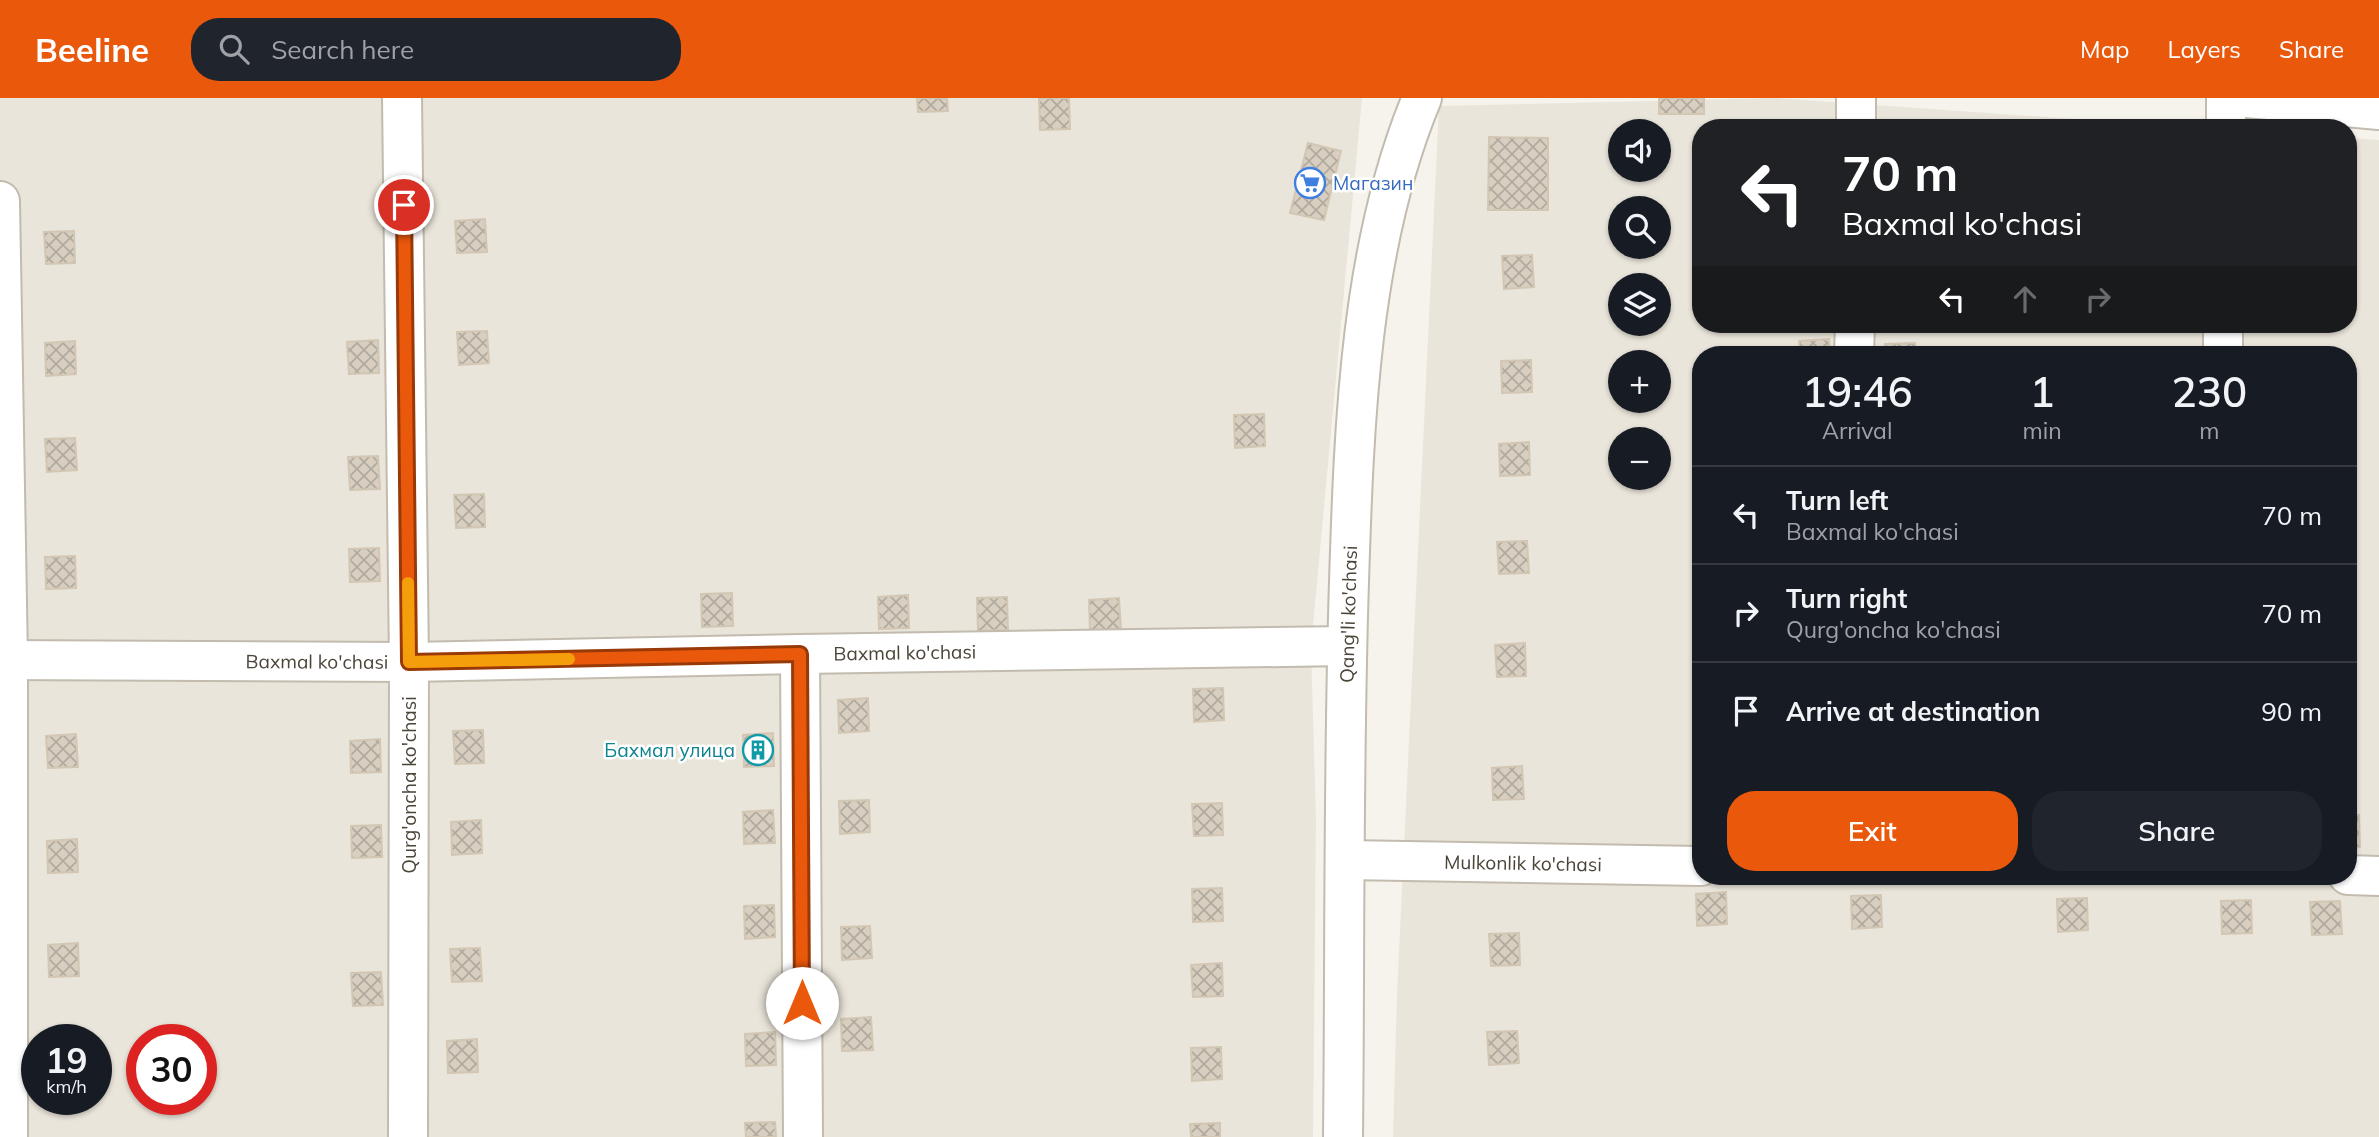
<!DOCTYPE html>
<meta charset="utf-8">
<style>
:root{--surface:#171b24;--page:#20242c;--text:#f1f3f6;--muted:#9ea1a6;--line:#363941;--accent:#ea580c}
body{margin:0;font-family:Mulish,sans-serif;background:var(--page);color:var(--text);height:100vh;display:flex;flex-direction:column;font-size:26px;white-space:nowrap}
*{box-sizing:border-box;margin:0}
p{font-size:23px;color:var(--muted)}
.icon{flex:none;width:38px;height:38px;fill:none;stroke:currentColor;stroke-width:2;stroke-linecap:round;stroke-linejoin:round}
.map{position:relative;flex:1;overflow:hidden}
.panel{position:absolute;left:1692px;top:248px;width:665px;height:539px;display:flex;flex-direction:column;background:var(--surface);border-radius:28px;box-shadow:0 2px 5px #0004}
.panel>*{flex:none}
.banner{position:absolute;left:1692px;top:21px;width:665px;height:214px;border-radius:28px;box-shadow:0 2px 5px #0004;background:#202124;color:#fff;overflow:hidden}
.buttons{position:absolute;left:1608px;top:21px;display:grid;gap:14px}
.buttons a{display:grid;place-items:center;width:63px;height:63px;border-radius:50%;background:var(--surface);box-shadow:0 2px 5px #0004;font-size:35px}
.speed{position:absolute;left:21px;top:926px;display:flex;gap:14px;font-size:35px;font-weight:700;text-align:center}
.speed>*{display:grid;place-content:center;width:91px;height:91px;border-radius:50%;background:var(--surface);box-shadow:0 2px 5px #0004;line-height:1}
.speed small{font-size:18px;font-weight:400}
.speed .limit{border:10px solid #d22;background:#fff;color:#111}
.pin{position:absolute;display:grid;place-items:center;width:60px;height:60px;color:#fff;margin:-30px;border:4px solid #fff;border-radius:50%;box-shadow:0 2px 7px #0007}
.me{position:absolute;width:77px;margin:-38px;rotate:0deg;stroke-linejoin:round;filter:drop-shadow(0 0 5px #0008)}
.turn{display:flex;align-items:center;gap:24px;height:147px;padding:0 35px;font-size:32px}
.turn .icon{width:91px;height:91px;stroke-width:2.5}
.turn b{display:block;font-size:49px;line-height:60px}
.lanes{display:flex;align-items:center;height:66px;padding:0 35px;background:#0003;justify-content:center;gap:35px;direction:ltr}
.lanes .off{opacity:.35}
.eta{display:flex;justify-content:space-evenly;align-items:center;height:119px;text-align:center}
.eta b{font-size:42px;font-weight:600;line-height:49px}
.cta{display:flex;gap:14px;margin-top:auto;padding:14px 35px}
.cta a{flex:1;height:80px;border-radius:28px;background:var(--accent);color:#fff;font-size:28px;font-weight:600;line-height:80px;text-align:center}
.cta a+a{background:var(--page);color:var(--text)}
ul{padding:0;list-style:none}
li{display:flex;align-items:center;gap:21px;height:98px;padding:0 35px;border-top:2px solid var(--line)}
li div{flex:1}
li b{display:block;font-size:26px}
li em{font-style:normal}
header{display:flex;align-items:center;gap:42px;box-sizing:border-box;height:98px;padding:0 35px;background:var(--accent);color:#fff}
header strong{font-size:33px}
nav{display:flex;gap:38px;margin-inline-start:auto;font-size:24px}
.search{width:490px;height:63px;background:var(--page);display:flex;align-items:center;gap:18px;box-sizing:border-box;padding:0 24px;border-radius:28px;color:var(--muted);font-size:26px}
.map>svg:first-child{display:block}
</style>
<header>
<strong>Beeline</strong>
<div class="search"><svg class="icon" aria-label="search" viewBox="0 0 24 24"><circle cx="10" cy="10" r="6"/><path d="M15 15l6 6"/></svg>Search here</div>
<nav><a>Map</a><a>Layers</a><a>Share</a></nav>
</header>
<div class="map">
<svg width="2379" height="1039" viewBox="0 0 2379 1039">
<defs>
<pattern id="building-cross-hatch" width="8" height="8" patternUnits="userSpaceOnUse" patternTransform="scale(1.75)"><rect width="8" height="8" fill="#d8cfc1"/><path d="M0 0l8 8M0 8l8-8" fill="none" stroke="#b1aa9e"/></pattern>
</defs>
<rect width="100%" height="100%" fill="#f6f3ec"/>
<!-- residential -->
<path fill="#eae5da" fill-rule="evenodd" d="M0,0H1362L1311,549L1316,720L1313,1039H0ZM37,942H96V1001H37ZM142,942H201V1001H142Z
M1776,0L2201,30H1701V226H2348L2349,40L2379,42V1039H1393L1397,897L1439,8ZM1620,33H1659V72H1620ZM1620,110H1659V149H1620ZM1620,187H1659V226H1620ZM1701,257H2348V779H1701ZM1620,264H1659V303H1620ZM1620,341H1659V380H1620Z"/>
<!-- building -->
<path fill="url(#building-cross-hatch)" stroke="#d3c7b4" stroke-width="2" d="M917,0H947L948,13L918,14Z
M1039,0H1069L1070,31L1040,32Z
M1659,0H1704V16H1659Z
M1489,39L1548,40V112H1488Z
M1308,45L1341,53L1324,122L1290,115Z
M485,121L487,154L457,155L455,123Z
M74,133L75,165L46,166L44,134Z
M1532,157L1534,189L1504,191L1502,158Z
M2265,226H2295V231L2265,232Z
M487,233L489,265L459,267L457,234Z
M1829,241L1830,257H1800L1799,243Z
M378,242L379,275L349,276L347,244Z
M75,243L76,276L46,278L45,245Z
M1915,245L1916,257H1886L1885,246Z
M1531,262L1532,294L1502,295L1501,263Z
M1264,316L1265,348L1235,350L1234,317Z
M75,340L77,372L47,374L45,341Z
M1529,344L1530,377L1500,378L1499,346Z
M378,358L380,391L350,392L348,359Z
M484,396L485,429L456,430L454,397Z
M1527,443L1529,475L1499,476L1497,444Z
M379,450L380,483L350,484L349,451Z
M75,458L76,490L46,491L45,459Z
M732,495L733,528L702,529L701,496Z
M908,497L909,530L879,531L878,499Z
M1007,499L1008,532L978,533L977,500Z
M1119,500L1121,533L1090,534L1089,502Z
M1525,545L1526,578L1497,579L1495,547Z
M1223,590L1224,622L1194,624L1193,591Z
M868,600L869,633L839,635L838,602Z
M483,632L484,665L455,666L453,633Z
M773,635L774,668L744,669L743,637Z
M76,636L78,669L48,670L46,638Z
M380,641L381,674L351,675L350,643Z
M1522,668L1524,701L1493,702L1492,670Z
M869,702L870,734L840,736L839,703Z
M1222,705L1223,737L1194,738L1192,706Z
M773,712L775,745L744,746L743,714Z
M2348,717H2359L2360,749L2348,750Z
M481,722L482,755L452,757L451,724Z
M381,727L382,759L352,760L351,728Z
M77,741L78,774L48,775L47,743Z
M1222,790L1223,823L1193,824L1192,791Z
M1726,794L1727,826L1697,828L1696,796Z
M1881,797L1882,829L1852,831L1851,798Z
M2087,800L2088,832L2058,834L2057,801Z
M2251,802L2252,835L2222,836L2221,803Z
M2340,803L2342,836L2312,837L2310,804Z
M774,807L775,839L745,841L744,808Z
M870,828L872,860L842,862L841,829Z
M1519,835L1520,867L1491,868L1489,836Z
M78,845L79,878L49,879L48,847Z
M480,850L482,883L452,884L450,851Z
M1222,865L1223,898L1193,899L1191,867Z
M381,874L383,907L353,908L351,875Z
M871,919L873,952L842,953L841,921Z
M1517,933L1519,965L1489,967L1487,934Z
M775,934L776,967L746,968L745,936Z
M78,937V942H48V938Z
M477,941L478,974L448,975L447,943Z
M1221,949L1222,981L1192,983L1191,950Z
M775,1024L776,1039H746L745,1025Z
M1220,1025V1039H1191L1190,1026Z"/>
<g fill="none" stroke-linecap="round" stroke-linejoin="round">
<!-- minor casing -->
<g stroke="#c2bbae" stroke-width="42">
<g id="minor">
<path d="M402,0L409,564L408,1039"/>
<path d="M2246,0L2379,12"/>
<path d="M1856,30V0"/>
<path d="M2226,30V0"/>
<path d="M0,103L8,562V1039"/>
<path d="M1854,257L1855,226"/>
<path d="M2223,257V226"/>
<path d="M800,556L803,1039"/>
<path id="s1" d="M0,562L409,564L800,556L1347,548"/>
<path id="s2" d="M1346,762L1701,768"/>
<path d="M2348,777L2379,778"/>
<path id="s3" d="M1343,1039C1345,854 1343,669 1349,484C1354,325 1360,148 1422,0"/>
</g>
</g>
<!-- minor -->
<use href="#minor" stroke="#fff" stroke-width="38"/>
</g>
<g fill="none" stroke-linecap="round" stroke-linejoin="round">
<!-- route casing -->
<g stroke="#983908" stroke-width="18">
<path id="route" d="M404,107L409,564L800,556L802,905"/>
</g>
<!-- route -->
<use href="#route" stroke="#ea580c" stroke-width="12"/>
<!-- slow -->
<path stroke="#f59e0b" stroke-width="12" d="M408,485L409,564L569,561"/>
</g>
<!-- icons -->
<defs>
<g id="supermarket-ring" transform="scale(1.575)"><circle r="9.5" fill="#fff" stroke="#3f7fe0" stroke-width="1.5"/><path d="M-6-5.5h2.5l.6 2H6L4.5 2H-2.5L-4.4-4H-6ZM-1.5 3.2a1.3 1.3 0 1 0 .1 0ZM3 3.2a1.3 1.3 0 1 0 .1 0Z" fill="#3f7fe0"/></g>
<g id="building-ring" transform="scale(1.575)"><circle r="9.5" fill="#fff" stroke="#0f9aa8" stroke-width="1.5"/><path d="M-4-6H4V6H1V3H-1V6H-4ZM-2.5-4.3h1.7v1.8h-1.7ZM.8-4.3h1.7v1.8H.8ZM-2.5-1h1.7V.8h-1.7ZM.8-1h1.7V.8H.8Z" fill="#0f9aa8"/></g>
</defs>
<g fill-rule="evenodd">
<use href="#supermarket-ring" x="1310" y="85"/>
<use href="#building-ring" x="758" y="652"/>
</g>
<g text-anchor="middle" stroke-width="5" stroke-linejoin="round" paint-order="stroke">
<!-- shop labels -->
<g font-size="19" fill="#366cbe" stroke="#fff" text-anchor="start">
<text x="1333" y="92">Магазин</text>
</g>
<!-- street labels -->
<g font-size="19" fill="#4b4439" stroke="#fff">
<text dy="7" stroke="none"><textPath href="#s3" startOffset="523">Qang'li ko'chasi</textPath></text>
<text dy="7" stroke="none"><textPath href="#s1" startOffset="905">Baхmal ko'chasi</textPath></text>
<text dy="7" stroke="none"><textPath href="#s1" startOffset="317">Baхmal ko'chasi</textPath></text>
<text transform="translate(409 687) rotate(-90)" y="7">Qurg'oncha ko'chasi</text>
<text dy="7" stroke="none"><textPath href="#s2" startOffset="177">Mulkonlik ko'chasi</textPath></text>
</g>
<!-- culture labels -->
<g font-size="19" fill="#0d838f" stroke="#fff" text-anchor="end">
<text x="735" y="659">Бахмал улица</text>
</g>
</g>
</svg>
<div class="buttons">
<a><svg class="icon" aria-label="sound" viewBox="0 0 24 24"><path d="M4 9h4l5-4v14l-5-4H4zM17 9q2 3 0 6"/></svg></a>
<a><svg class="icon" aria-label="search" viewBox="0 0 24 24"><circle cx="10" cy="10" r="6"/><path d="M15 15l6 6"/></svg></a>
<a><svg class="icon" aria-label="layers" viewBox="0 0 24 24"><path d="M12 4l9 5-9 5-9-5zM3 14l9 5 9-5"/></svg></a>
<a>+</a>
<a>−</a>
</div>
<div class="speed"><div>19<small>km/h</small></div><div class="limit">30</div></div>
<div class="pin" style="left:404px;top:107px;background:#d93025"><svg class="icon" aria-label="arrive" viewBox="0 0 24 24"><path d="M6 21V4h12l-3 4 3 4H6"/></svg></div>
<svg class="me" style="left:802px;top:905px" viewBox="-20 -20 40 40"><circle r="19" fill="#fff"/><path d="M0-13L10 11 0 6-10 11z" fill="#ea580c"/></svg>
<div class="banner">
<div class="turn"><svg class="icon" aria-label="left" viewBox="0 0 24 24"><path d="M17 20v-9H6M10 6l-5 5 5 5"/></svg><div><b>70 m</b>Baхmal ko'chasi</div></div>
<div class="lanes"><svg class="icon" aria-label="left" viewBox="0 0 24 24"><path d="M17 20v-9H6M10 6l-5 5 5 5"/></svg><svg class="icon off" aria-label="ahead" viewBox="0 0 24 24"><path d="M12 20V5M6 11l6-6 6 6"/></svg><svg class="icon off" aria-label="right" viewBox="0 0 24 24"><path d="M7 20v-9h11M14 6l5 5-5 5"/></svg></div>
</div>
<section class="panel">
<div class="eta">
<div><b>19:46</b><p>Arrival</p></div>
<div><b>1</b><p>min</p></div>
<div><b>230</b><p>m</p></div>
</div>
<ul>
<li><svg class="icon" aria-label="left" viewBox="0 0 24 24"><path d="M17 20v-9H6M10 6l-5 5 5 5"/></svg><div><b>Turn left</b><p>Baхmal ko'chasi</p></div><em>70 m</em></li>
<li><svg class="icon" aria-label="right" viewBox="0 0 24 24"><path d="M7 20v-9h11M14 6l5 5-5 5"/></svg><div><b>Turn right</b><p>Qurg'oncha ko'chasi</p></div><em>70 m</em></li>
<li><svg class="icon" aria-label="arrive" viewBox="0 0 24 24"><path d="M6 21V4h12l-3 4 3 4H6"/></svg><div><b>Arrive at destination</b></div><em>90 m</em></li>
</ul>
<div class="cta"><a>Exit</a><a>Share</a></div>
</section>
</div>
